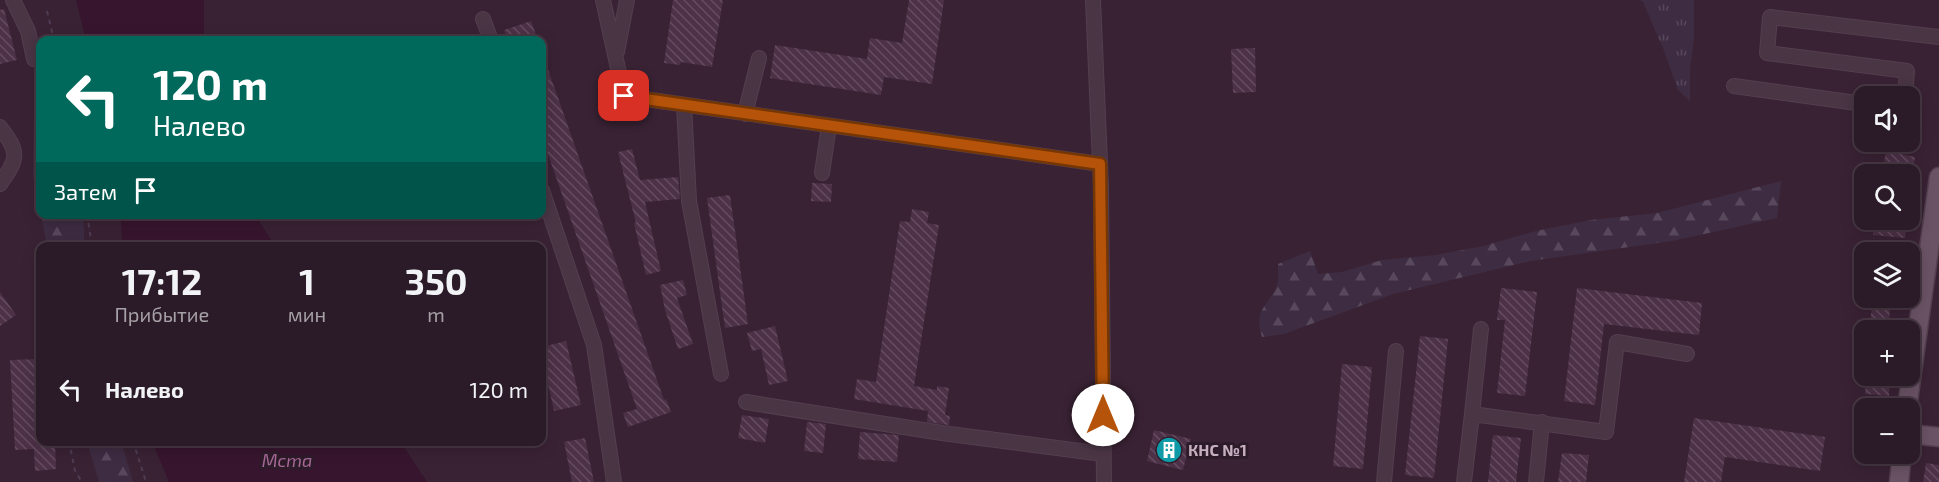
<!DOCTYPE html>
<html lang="ru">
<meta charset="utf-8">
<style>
:root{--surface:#2b1a27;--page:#33232f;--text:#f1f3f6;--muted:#a6a1a7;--line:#473844}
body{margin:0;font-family:"Exo 2",sans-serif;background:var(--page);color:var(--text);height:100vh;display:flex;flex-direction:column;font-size:22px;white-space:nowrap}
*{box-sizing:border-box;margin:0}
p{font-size:20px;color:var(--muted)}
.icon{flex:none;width:33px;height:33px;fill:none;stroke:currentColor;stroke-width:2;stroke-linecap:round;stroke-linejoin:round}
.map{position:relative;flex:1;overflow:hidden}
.panel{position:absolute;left:36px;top:242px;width:510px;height:204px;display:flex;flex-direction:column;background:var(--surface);border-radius:12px;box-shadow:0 3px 15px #0003,0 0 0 2px var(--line)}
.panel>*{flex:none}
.guide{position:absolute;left:36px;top:36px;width:510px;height:183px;border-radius:12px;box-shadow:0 3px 15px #0003,0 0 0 2px var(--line);background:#00695c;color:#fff;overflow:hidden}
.controls{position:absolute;left:1854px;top:86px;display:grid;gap:12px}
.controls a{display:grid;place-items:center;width:66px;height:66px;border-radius:12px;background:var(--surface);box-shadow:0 3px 15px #0003,0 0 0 2px var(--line);font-size:30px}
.pin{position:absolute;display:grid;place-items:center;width:51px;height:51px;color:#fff;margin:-26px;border-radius:12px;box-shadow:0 3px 9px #0006}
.me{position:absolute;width:66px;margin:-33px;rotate:0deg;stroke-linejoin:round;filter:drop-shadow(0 0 4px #0008)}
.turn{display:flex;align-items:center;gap:21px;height:126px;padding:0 18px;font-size:27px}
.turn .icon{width:78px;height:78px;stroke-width:2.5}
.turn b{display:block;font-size:42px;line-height:51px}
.then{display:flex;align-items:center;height:57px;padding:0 18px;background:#0003;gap:12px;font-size:22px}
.eta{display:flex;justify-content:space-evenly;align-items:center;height:102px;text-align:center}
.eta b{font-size:36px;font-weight:700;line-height:42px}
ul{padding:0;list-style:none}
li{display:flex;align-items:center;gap:18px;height:90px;padding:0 18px}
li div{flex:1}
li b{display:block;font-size:22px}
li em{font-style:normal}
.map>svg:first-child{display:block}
</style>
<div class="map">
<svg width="1939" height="482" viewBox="0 0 1939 482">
<defs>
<pattern id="grass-tufts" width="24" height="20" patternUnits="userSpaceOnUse" patternTransform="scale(1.5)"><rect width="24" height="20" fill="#3e2c42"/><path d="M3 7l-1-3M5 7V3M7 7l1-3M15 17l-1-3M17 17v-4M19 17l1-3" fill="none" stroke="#58485c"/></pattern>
<pattern id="forest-firs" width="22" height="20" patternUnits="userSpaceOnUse" patternTransform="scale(1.5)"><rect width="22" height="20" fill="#3e2c42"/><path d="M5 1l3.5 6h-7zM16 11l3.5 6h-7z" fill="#58485c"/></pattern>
<pattern id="building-back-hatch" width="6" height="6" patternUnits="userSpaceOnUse" patternTransform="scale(1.5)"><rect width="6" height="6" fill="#4d3147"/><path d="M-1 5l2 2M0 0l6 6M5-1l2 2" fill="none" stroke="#654c60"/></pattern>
</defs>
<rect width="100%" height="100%" fill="#392234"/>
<!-- grass -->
<path fill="url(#grass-tufts)" d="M1639,0H1694V38L1690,68V101L1678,90L1663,48L1643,2Z"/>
<!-- forest -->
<path fill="url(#forest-firs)" d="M40,103V214L33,177L34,106Z
M1781,181L1777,218L1672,241L1530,261L1393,294L1284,334L1262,337C1254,309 1265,310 1276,288C1279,281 1278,271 1278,264L1310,251L1318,274L1342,272L1382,260L1436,255L1483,246L1536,231L1591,220L1657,213Z
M41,214L84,215V246H47Z
M87,441H121L133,482H99Z"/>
<!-- water -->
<path fill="#37152e" d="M76,0H204V40H86Z
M121,215H255L275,246H122Z
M152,441H400L427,482H169Z"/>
<!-- building -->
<path fill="url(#building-back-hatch)" d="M673,0H723L712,67L681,62L680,65L664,63Z
M909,0H944L932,84L884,77L881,95L770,78L775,45L867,59L870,38L902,43Z
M4,9L17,60L0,64V10Z
M531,21L538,40H508L504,30Z
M1255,48L1256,92L1233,93L1231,49Z
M542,55H543L664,400L666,399L671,412L628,427L623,413L637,409L542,137Z
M632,149L640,180L678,177L680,199L645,202L661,271L646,275L634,223H636L618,152Z
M1886,151L1915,157L1912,174H1882Z
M812,183L832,184L831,202L811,201Z
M730,195L748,324L725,328L707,198Z
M912,209L929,212L927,223L939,225L914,386L937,390V386L949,388L945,415L950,416L949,425L927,422L928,411L854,399L857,379L876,382L900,221L910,222Z
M1874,222L1906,226L1905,238L1873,235Z
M683,280L687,295L677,298L693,344L678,349L665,310L660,285Z
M1501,288L1537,292L1525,396L1497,393L1505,320H1497Z
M1577,288L1702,303L1699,335L1604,324L1595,405L1564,401Z
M0,292L16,315L0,326Z
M1873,299L1891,301L1888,330H1869Z
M775,326L788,381L769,385L761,349L752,351L747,333Z
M1420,336L1448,339L1434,478L1405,475Z
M566,341L581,405L554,411L542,357V347Z
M39,359L40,441H44L45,445L55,444L56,469L35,471L34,449L15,450L10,360Z
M1342,364L1372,367L1363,469L1333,466Z
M1866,378L1890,380L1889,396L1865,394Z
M742,415L769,419L765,443L738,438Z
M1694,418L1825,437L1820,471L1725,457L1721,482H1684Z
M807,422L826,424L823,453L804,451Z
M1154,430L1191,439L1183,470L1147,461Z
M860,432L899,435L897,462L858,459Z
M1493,435L1521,438L1516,482H1488Z
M585,438L594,482H572L564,442Z
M1562,453L1589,455L1586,482H1558Z
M1926,463L1939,465V482H1923Z"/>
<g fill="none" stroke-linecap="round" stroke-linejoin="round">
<!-- minor casing -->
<g stroke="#533f4e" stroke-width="16">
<path id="minor" d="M13,0L28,31L34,59
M603,0L624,96L1100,164
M1093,0L1101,186L1104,482
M483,19L491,40
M617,52L627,0
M1734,86L1864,104
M1905,96L1907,71L1767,53L1770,17L1939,37
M684,105L689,201L721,374
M745,114L759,58
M0,127C19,152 19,158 0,184
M822,173L829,126
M542,190L594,345L614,482
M746,402L942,433L1103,454
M1472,414L1481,329
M1384,482L1396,351
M1464,482L1472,414L1606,432L1617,342L1687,354
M1536,482L1542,422"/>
</g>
<!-- major casing -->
<g stroke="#533f4e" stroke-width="21">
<path id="major" d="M1907,408L1939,177
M1910,434L1939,437
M1899,482L1902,453"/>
</g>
<!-- path -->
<path stroke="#4d3c53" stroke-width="2" stroke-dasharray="4.5 4.5" stroke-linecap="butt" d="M47,11L54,40
M87,214L92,246
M69,441L75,471L82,482
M133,441L146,482"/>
<!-- minor -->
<use href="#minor" stroke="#4a3545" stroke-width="14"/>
<!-- major -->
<use href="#major" stroke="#6a5365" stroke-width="18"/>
</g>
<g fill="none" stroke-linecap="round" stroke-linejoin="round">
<!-- route casing -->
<g stroke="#753606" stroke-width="15">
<path id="route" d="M624,96L1100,164L1103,415"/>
</g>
<!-- route -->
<use href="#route" stroke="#b45309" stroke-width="10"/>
</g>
<!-- icons -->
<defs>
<g id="building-disc" transform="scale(1.35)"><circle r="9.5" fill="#0f9aa8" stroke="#2e1b2a"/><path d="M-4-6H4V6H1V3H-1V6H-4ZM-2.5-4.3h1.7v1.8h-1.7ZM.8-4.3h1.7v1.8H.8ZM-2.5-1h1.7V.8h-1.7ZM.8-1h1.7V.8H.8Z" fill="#fff"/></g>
</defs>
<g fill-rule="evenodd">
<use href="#building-disc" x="1169" y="450"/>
</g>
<g text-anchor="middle" stroke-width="6" stroke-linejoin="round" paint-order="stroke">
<!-- poi labels -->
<g font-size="16" font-weight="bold" fill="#c6b0c0" stroke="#2e1b2a" text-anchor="start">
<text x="1188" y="456">КНС №1</text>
</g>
<!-- water labels -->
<g font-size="18" font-style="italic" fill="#a56997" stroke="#2e1b2a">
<text x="287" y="467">Мста</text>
</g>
</g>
</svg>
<div class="controls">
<a><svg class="icon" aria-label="sound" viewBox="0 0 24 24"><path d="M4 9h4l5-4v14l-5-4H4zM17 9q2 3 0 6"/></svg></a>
<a><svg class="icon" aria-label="search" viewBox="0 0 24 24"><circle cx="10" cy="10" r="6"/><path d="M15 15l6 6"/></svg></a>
<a><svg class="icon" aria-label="layers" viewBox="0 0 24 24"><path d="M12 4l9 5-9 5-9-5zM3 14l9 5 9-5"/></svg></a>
<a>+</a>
<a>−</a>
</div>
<div class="pin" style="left:624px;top:96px;background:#d93025"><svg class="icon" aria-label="arrive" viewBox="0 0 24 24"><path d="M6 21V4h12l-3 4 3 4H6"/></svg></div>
<svg class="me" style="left:1103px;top:415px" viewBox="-20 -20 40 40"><circle r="19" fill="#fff"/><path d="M0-13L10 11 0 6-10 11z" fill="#b45309"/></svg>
<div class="guide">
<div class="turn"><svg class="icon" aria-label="left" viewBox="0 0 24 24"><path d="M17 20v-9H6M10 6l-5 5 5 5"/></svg><div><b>120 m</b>Налево</div></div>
<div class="then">Затем<svg class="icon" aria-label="arrive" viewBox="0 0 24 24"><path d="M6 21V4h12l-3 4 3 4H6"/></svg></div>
</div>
<section class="panel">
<div class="eta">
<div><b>17:12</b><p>Прибытие</p></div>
<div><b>1</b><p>мин</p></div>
<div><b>350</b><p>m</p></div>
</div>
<ul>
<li><svg class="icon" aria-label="left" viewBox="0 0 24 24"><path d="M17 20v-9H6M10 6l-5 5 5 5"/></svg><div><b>Налево</b></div><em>120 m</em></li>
</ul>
</section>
</div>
